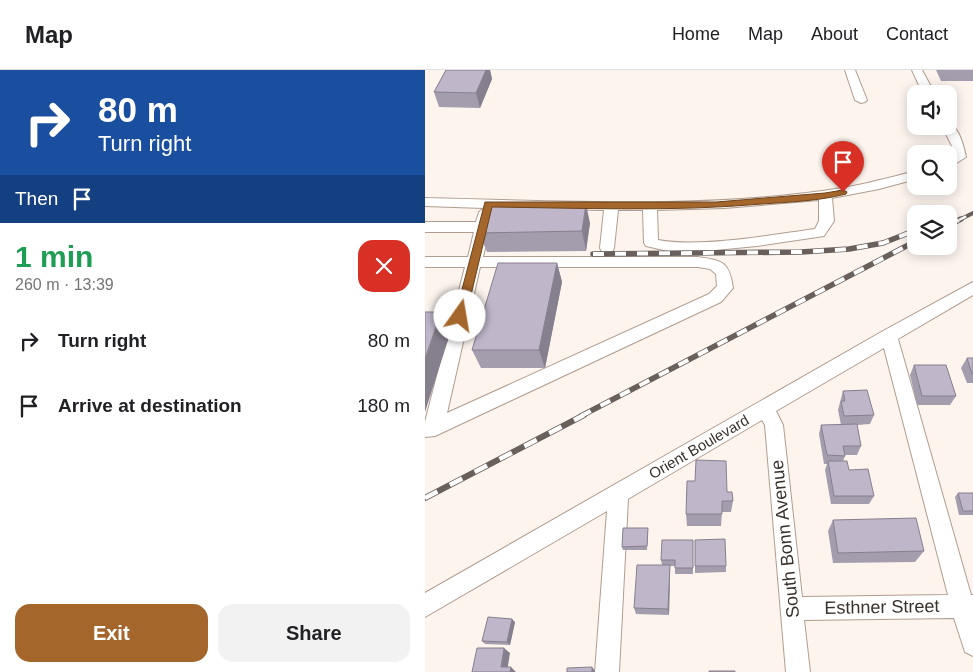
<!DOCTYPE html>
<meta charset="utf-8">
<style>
:root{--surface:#fff;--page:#f2f2f2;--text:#202124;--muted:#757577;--line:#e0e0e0;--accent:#a4662b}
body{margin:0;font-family:Arial,sans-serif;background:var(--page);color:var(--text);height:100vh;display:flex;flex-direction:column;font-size:19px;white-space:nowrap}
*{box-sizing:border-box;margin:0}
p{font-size:16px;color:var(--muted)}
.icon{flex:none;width:28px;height:28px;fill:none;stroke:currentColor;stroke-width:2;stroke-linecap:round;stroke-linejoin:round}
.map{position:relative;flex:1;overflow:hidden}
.details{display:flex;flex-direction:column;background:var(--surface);width:425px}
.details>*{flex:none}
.top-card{background:#1a4fa0;color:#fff;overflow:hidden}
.tools{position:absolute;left:482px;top:15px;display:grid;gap:10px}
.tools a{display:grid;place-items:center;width:50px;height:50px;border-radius:10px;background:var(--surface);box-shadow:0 2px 12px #0003;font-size:25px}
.pin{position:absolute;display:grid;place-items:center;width:42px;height:42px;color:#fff;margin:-51px -21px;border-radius:50% 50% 50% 0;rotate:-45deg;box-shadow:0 0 5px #0007}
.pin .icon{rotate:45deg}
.me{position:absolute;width:55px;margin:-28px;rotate:13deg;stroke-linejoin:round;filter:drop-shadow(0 0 4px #0008)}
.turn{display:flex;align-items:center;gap:18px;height:105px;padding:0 15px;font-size:22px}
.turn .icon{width:65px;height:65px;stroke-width:2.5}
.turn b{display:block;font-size:35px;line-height:42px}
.then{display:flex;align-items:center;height:48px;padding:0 15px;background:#0003;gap:10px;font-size:19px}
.round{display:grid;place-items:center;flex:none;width:52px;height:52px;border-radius:15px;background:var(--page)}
.head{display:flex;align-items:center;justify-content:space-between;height:85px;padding:0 15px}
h1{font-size:30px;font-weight:700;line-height:38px;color:#1e9e55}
.button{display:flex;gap:10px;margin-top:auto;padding:10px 15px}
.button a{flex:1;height:58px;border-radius:15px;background:var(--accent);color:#fff;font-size:20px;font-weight:700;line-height:58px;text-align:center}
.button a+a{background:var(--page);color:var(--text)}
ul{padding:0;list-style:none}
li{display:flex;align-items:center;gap:15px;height:65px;padding:0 15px}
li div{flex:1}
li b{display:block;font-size:19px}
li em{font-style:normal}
header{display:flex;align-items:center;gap:30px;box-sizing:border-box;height:70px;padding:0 25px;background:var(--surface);border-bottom:1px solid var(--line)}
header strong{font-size:24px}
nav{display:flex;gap:28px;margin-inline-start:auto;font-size:18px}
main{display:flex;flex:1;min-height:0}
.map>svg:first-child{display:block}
</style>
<header>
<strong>Map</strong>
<nav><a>Home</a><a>Map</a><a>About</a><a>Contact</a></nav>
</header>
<main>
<section class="details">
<div class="top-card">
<div class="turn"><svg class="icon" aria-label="right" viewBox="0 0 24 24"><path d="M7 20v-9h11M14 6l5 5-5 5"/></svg><div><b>80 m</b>Turn right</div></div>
<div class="then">Then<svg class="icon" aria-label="arrive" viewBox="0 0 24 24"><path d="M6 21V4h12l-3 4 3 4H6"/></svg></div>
</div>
<div class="head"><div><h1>1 min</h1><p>260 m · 13:39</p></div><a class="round" style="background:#d93025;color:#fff"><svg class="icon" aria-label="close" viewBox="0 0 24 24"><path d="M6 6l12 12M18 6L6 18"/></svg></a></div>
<ul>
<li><svg class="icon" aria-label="right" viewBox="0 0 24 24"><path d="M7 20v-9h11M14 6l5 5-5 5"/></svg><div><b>Turn right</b></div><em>80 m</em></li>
<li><svg class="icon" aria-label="arrive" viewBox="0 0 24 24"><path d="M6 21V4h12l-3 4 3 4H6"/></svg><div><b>Arrive at destination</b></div><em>180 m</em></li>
</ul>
<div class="button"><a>Exit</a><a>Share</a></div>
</section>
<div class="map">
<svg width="548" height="602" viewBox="0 0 548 602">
<rect width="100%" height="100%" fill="#fdf4ee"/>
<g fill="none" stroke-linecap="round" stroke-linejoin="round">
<!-- minor casing -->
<g stroke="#b09d8f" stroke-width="2">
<path id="minor" d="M420,0H430L442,30L440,32L436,33L430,30Z
M487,0H497L510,24H498Z
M524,53C534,57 539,77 541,87L524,98V89L528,86L527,76L517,56H524Z
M491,101V109L454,119L407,128L409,151L399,166L332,176L269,182L243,181L221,176L219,173L218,140H193L189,178L187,182H177L175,178L179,140L63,138L68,142L58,187H273C298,191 304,191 308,218L296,232L10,366L0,367V352L40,197H0V187H43L49,162H0V152H51L54,142L59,138L0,136V128C138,131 280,140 417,118C442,114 466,107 491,101ZM394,130V151L390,159C345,165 277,178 233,170L232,140L299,138ZM55,197H273L285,199L291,204L292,216L284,224L22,343Z
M548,212V225L473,269L546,525H548V586L540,582L529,548L379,550L385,602H361L340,355L337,350L203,429L194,602H170L182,441L0,547V523L458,261ZM459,278L523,525L377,527L358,355L351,341Z"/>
</g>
<!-- minor -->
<use href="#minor" fill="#fff" fill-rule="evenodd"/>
<!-- rail-far2 casing -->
<g stroke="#69605b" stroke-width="4">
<path id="rail-far2" d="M534,150L548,143"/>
</g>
<!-- rail-far1 casing -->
<g stroke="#69605b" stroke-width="5.5">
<path id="rail-far1" d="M524,155L536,149
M168,184L376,182L424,179L458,173L491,160
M156,346L491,171"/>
</g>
<!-- rail casing -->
<g stroke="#69605b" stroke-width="6">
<path id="rail" d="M0,428L159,345"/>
</g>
<!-- rail-far2 -->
<use href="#rail-far2" stroke="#fff" stroke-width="2.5" stroke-dasharray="8" stroke-linecap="butt"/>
<!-- rail-far1 -->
<use href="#rail-far1" stroke="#fff" stroke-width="4" stroke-dasharray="11" stroke-linecap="butt"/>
<!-- rail -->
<use href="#rail" stroke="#fff" stroke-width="4.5" stroke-dasharray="14" stroke-linecap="butt"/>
</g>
<!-- wall -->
<path fill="#a49dae" d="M21,0H65L67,9L55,38L14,37L9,22Z
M511,0H548V11H516Z
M165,153L161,181L62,182L54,163Z
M132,193L137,212L120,298H56L47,280Z
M542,288H548V313H542L536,298Z
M489,295L531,326L525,335H492L485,305Z
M418,321L449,345L445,354L432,355L436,376L432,385H419L420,386L418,391L424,400L449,426L444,434H406L400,400L402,394H399L394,364L396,355H416L413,340Z
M302,422L308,431L306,442H297L296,456H262L261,444Z
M533,423H548V445H534L530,427Z
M408,450L499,481L490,492L408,493L403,461Z
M223,458V462L222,480H198L197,477Z
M268,470V504H250V496H245V502L244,545L211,544L209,538L237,495L236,490Z
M270,470L301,496V502L270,503Z
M90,552L85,575L60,574L57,571Z"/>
<!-- shaded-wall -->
<path fill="#867f8d" d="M61,0H65L67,9L55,38L51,23Z
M161,134L165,153L161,181L157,161Z
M132,193L137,212L120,298L114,280Z
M16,242L26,261L0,342V289Z
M245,495V502L244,545L243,539Z
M87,549L90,552L85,575L82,572Z
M79,578L85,583L82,602L76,597Z
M86,597L91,602H85Z
M167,597L170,601V602H167Z"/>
<!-- building -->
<path fill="#bfb6ca" stroke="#867f8d" d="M21,0H61L51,23L9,22Z
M161,134L157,161L54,163L63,135Z
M73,193H132L114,280H47Z
M0,242H16L0,289Z
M542,288H548V304H547Z
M489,295H521L531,326H497Z
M442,320L449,345L419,346L416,331H420L418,321Z
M432,354L436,376H418L420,386L402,385L396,355Z
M271,390L301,391L302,422H307L308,431H297V444H261L262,411H270Z
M403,391H422L424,400L443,399L449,426H409Z
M533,423H548V441H538Z
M491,448L499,481L413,483L408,450Z
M198,458H223L222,476L197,477Z
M300,469L301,496H270V470Z
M237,470H268V498H250V490H236Z
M212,495H245L243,539L209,538Z
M63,547L87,549L82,572L57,571Z
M52,578H79L76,597H86L85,602H47Z
M167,597V602H142V598Z
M284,601H310V602H284Z"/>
<!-- route -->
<path fill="#a4662b" stroke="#6b421c" d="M418,120L422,122L421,124C394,131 365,132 337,134C247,142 157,138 67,137L41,246L35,250L30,246L60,132H291L400,123Z"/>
<g text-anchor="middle" stroke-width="4" stroke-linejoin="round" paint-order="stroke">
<!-- street labels -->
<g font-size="15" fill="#39312c" stroke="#fff">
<text transform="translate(274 377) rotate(-30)" y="5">Orient Boulevard</text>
</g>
<!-- near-street labels -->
<g font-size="18" fill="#39312c" stroke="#fff">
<text transform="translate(360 469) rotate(-96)" y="6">South Bonn Avenue</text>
<text transform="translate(457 537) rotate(-1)" y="6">Esthner Street</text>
</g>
</g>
</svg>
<div class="tools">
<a><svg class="icon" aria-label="sound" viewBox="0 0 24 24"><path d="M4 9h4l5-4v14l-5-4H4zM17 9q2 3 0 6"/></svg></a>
<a><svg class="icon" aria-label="search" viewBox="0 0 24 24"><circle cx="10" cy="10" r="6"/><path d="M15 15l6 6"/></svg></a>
<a><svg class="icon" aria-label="layers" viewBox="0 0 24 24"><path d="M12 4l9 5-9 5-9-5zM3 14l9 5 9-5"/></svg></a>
</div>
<div class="pin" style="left:418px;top:122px;background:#d93025"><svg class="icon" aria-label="arrive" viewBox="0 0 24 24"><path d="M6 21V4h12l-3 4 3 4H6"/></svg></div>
<svg class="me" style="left:35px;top:246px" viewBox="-20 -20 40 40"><circle r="19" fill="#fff"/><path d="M0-13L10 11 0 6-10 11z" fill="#a4662b"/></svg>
</div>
</main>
